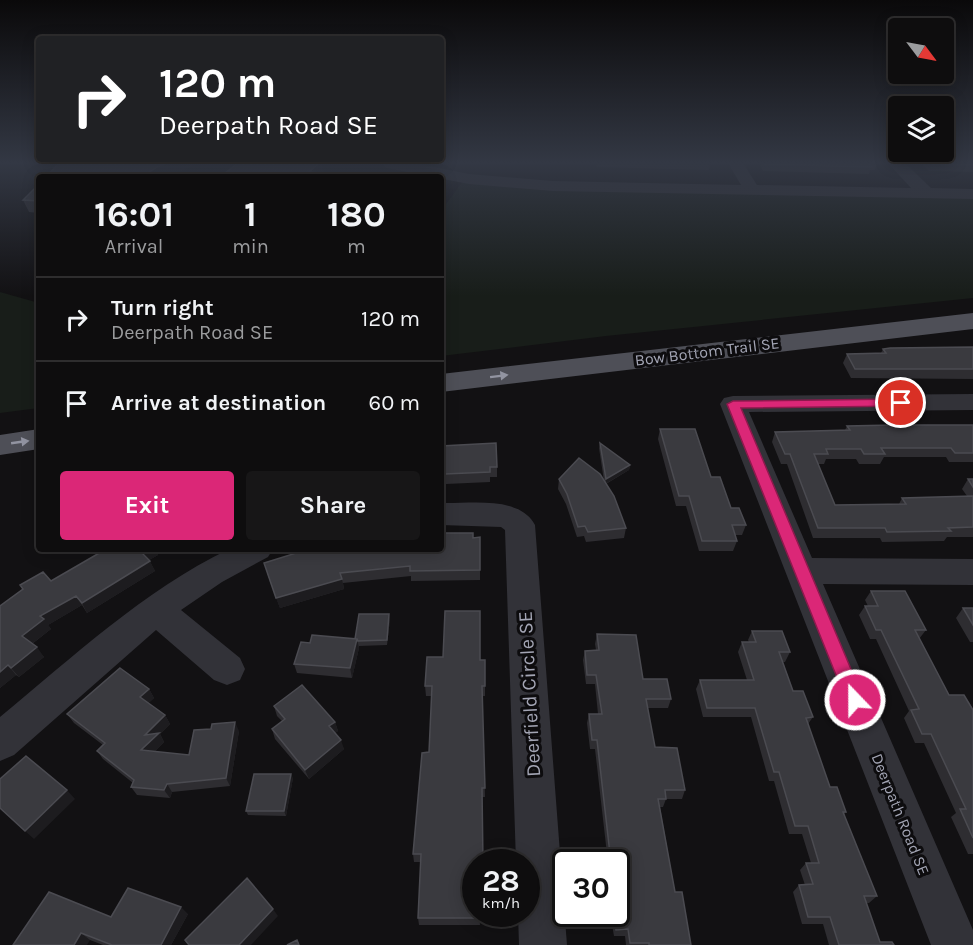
<!DOCTYPE html>
<style>
:root{--surface:#0e0d0e;--page:#171617;--text:#f1f3f6;--muted:#9b9c9e;--line:#2e2d2e;--accent:#db2777}
body{margin:0;font-family:Karla,sans-serif;background:var(--page);color:var(--text);height:100vh;display:flex;flex-direction:column;font-size:22px;white-space:nowrap}
*{box-sizing:border-box;margin:0}
p{font-size:20px;color:var(--muted)}
.icon{flex:none;width:33px;height:33px;fill:none;stroke:currentColor;stroke-width:2;stroke-linecap:round;stroke-linejoin:round}
.map{position:relative;flex:1;overflow:hidden}
.details{position:absolute;left:36px;top:174px;width:408px;height:378px;display:flex;flex-direction:column;background:var(--surface);border-radius:6px;box-shadow:0 3px 15px #0003,0 0 0 2px var(--line)}
.details>*{flex:none}
.guide{position:absolute;left:36px;top:36px;width:408px;height:126px;border-radius:6px;box-shadow:0 3px 15px #0003,0 0 0 2px var(--line);background:#202124;color:#fff;overflow:hidden}
.needle{width:39px;rotate:122deg}
.controls{position:absolute;left:888px;top:18px;display:grid;gap:12px}
.controls a{display:grid;place-items:center;width:66px;height:66px;border-radius:6px;background:var(--surface);box-shadow:0 3px 15px #0003,0 0 0 2px var(--line);font-size:30px}
.speed{position:absolute;left:462px;top:849px;display:flex;gap:12px;font-size:30px;font-weight:700;text-align:center}
.speed>*{display:grid;place-content:center;width:78px;height:78px;border-radius:50%;background:var(--surface);box-shadow:0 3px 15px #0003,0 0 0 2px var(--line);line-height:1}
.speed small{font-size:15px;font-weight:400}
.speed .limit{border:3px solid #111;border-radius:9px;background:#fff;color:#111}
.pin{position:absolute;display:grid;place-items:center;width:51px;height:51px;color:#fff;margin:-26px;border:3px solid #fff;border-radius:50%;box-shadow:0 2px 6px #0007}
.me{position:absolute;width:66px;margin:-33px;rotate:338deg;stroke-linejoin:round;filter:drop-shadow(0 0 4px #0008)}
.turn{display:flex;align-items:center;gap:21px;height:126px;padding:0 24px;font-size:27px}
.turn .icon{width:78px;height:78px;stroke-width:2.5}
.turn b{display:block;font-size:42px;line-height:51px}
.eta{display:flex;justify-content:space-evenly;align-items:center;height:102px;text-align:center}
.eta b{font-size:36px;font-weight:700;line-height:42px}
.button{display:flex;gap:12px;margin-top:auto;padding:12px 24px}
.button a{flex:1;height:69px;border-radius:6px;background:var(--accent);color:#fff;font-size:24px;font-weight:700;line-height:69px;text-align:center}
.button a+a{background:var(--page);color:var(--text)}
ul{padding:0;list-style:none}
li{display:flex;align-items:center;gap:18px;height:84px;padding:0 24px;border-top:2px solid var(--line)}
li div{flex:1}
li b{display:block;font-size:22px}
li em{font-style:normal}
.map>svg:first-child{display:block}
</style>
<div class="map">
<svg width="973" height="945" viewBox="0 0 973 945">
<rect width="100%" height="100%" fill="#121113"/>
<!-- green -->
<path fill="#181d19" d="M463,181L973,197V298L606,336L441,356V211Z
M0,292L39,303V408L0,413Z"/>
<g fill="none" stroke-linecap="round" stroke-linejoin="round">
<!-- minor -->
<path fill="#323238" fill-rule="evenodd" d="M380,163H414L469,174L553,181L741,185L728,163H743L757,185L911,188L888,163H905L931,188L973,189V199L553,191L469,184L387,168Z
M973,394V410L749,412L812,558L973,559V585L823,584L973,930V945H931L720,404L724,398L733,396Z
M441,503C470,504 519,495 535,525L567,945H519L518,914H526V862H516L505,530L501,527L441,525Z
M229,549H273L268,557L222,582L181,610L240,658L245,669L240,680L227,685L214,680L156,630L14,755L0,761V717C73,657 143,591 229,549Z"/>
<!-- major -->
<path fill="#4e4f57" fill-rule="evenodd" d="M973,313V329L441,392V374Z
M39,429V449L0,455V435Z"/>
</g>
<!-- wall -->
<path fill="#2e2d31" d="M592,163L710,164L709,170L597,167L596,164Z
M759,163H877L875,170H870L869,174L763,171Z
M920,163H973V172L929,171Z
M39,184V213L29,212L23,200Z
M973,347V379L851,378L843,363L847,354L881,353L883,349Z
M973,425V462H949L946,457H884L880,464H859L856,459H826L824,464H818L835,505L899,504L902,498L967,496L962,489L968,479H973V537H947L944,541L882,542L880,538H813L787,464H781L772,442L775,432L845,430L847,426Z
M660,429L711,477L731,508L746,525L742,535H735L737,541L733,551H699L686,506H676L658,439Z
M600,443L630,465L629,470L606,484L626,528L624,538L586,542L584,536L577,537L566,504L558,489L559,479L604,481L599,448Z
M441,446L497,467V477H490V482L446,484L445,477H441Z
M480,537V580L411,581V576L343,583L344,589L280,608L267,573L344,552L441,549L473,538Z
M104,549H156L158,555L149,560L155,571L87,613L82,605L48,625L51,629L32,644L44,657L19,677L16,675L0,688V606L51,581L101,552L105,550Z
M871,591L926,630L919,639L949,695L973,710V854H968L951,817L956,813L924,743H915L904,718L909,711L876,639H870L859,615L865,606H868L865,600Z
M963,608H973V642H970L956,618Z
M390,619L387,645L359,646V648L352,678L297,673L294,664L355,639Z
M752,631L790,652L785,662H783L793,691L813,717L808,724L830,787L846,812L844,814L877,896L869,903H866L880,942L894,945H829L823,924H802L793,892L799,885H805L800,870L806,863H811L802,834H789L774,781H769L751,717H703L696,689L700,680H747L738,652L742,642H749L748,640Z
M597,634L643,679L671,699L668,708H647L655,747L685,790L682,799H666L663,807H660L675,892L691,945H626L625,936H614L610,914H616V862H602L605,854H607L595,749H590L587,723L589,714H598L595,684H586L583,660L585,651L596,650L595,644Z
M480,660H485V696H482L485,797H482L476,862L480,925H419L418,918L421,862H414L413,854L429,752L432,696H426L425,686Z
M149,689L154,698L148,703L165,715L170,724L160,734L164,742L154,752L189,755L239,731L230,786L172,792L170,798L137,795L131,787L133,783L103,759L97,751L103,745L74,723L67,714Z
M274,706L335,722L338,731L335,733L344,749L309,779L275,739L272,729L282,721L277,716Z
M293,778L286,816L248,815L246,811Z
M188,914L171,945H103L90,940L13,945L111,917Z"/>
<!-- shaded-wall -->
<path fill="#1d1c1f" d="M167,163H200L166,177H142L157,167Z
M319,163H322L324,176L309,172Z
M630,465L629,470L605,484L606,479Z
M146,549H156L158,555L146,562L141,552Z
M150,561L155,571L87,613L82,603Z
M342,579L344,589L280,608L276,598Z
M76,596L82,605L48,625L51,629L29,646L22,636L40,616Z
M389,614L390,619L387,645V640Z
M357,639L359,648L352,678L350,668Z
M37,647L44,657L19,677L11,668Z
M8,665L16,675L0,688V672Z
M149,689L154,698L146,706L140,697Z
M165,715L170,724L160,734L164,742L147,759L141,750L145,735Z
M235,722L239,731L230,786L226,778Z
M335,722L338,731L332,736L329,726Z
M341,740L344,749L309,779L305,770Z
M291,774L293,778L286,816L284,811Z
M167,784L172,792L170,798L164,790Z
M67,790L75,799L34,839L25,831Z
M181,907L188,914L171,945H161Z
M273,909L278,916L251,945H239Z
M81,933L90,940L87,945H74Z"/>
<!-- building -->
<path fill="#3a3a3f" stroke="#4b4b51" stroke-width="1.5" d="M59,163H167L157,167L142,177H46Z
M238,163H319L309,172L330,174L327,177H220Z
M765,163H869L872,167L765,164Z
M931,163H973V165L932,164Z
M39,184V201L23,200Z
M973,347V369H855L847,354L886,353L883,349L890,348Z
M893,425H973V453H955L951,448H881L885,454H864L861,449H826L828,454H814L835,505L906,504L902,498L973,496V527L948,528L951,531L887,532L885,528H818L790,454H785L775,432L850,430L847,426Z
M660,429H695L711,477H720L731,508H739L746,525H732L737,541H702L689,496H679Z
M496,443L497,467H490V472L445,474V467H441V446Z
M600,443L630,465L606,479Z
M579,458L600,474L614,496L626,528L588,532L585,526L578,527L567,494L559,479Z
M968,479H973V487Z
M441,533H473V538L480,537V570L410,571V566L340,573L342,579L276,598L264,563L309,549H343L344,552V549H441Z
M105,549H146L141,552L150,561L82,603L76,596L40,616L44,619L22,636L37,647L11,668L8,665L0,672V606L23,589L20,585L43,572L51,581L101,552Z
M871,591H905L926,630H915L949,695H964L973,710V838L960,809H966L931,734H922L911,710L919,709L881,630H876L865,606H878Z
M963,608H973V625Z
M445,611H480V660H485V686H482L485,788H482L483,862H476V914H480V918H418L421,854H413L422,753L429,752L432,686H425L427,657H443Z
M359,614H389L387,640L358,641L357,639H355Z
M752,631H782L790,652H779L793,691H803L813,717L806,718L830,787H837L846,812H843L877,896H864L880,942H892L894,945H839L830,917H808L799,885L813,884L806,863H819L808,826H795L779,772H774L755,708H707L700,680H754L742,642H756Z
M597,634L636,635L643,679H667L671,699H646L655,747L677,748L685,790H665L666,799H658L675,892H682L691,945H649V943H630L628,929L616,930L614,914H616V862H606L605,854H610L597,740H592L589,714H602L596,675H587L585,651L599,650Z
M312,635L357,639L350,668L294,664L301,642L310,643Z
M120,668L149,689L140,697L165,715L145,735L159,733L141,750L189,755L194,730L211,729L212,724L235,722L226,778L167,784L164,790L131,787L134,780L97,751L105,743L67,714Z
M302,685L335,722L329,726L341,740L305,770L272,729L285,719L274,706Z
M26,756L67,790L25,831L0,808V779Z
M254,774H291L284,811H246Z
M247,878L273,909L239,945H189L185,940Z
M128,888L181,907L161,945H112L81,933L74,945H13L49,892L111,917Z
M297,940L299,945H287Z"/>
<!-- one-way arrows -->
<defs><path id="oneway-solid" d="M-6-.8H1V-3.2L6.5 0L1 3.2V.8H-6Z" transform="scale(1.5)"/></defs>
<g fill="#9294a1">
<use href="#oneway-solid" transform="translate(499 376) rotate(-7)"/>
<use href="#oneway-solid" transform="translate(20 442) rotate(-8)"/>
</g>
<!-- sky -->
<linearGradient id="sky" x2="0" y2="1"><stop stop-color="#0a090a"/><stop offset="0.55" stop-color="#333844"/><stop offset="1" stop-color="#333844" stop-opacity="0"/></linearGradient>
<rect width="973" height="296" fill="url(#sky)"/>
<!-- route -->
<path fill="#db2777" stroke="#8e194d" stroke-width="1.5" d="M901,399L905,400V406L741,408L864,700L861,706L855,709L849,706L846,700L727,404L733,401Z"/>
<g text-anchor="middle" stroke-width="6" stroke-linejoin="round" paint-order="stroke">
<!-- street labels -->
<g font-size="16" fill="#a3a5b4" stroke="#0d0c0e">
<text transform="translate(707 351) rotate(-7)" y="6">Bow Bottom Trail SE</text>
<text transform="translate(901 814) rotate(68)" y="6">Deerpath Road SE</text>
</g>
<!-- near-street labels -->
<g font-size="20" fill="#a3a5b4" stroke="#0d0c0e">
<text transform="translate(529 694) rotate(-93)" y="7">Deerfield Circle SE</text>
</g>
</g>
</svg>
<div class="controls">
<a><svg class="needle" viewBox="-14 -14 28 28"><path d="M0-13l5 13h-10z" fill="#e53935"/><path d="M0 13l5-13h-10z" fill="#9b9c9e"/></svg></a>
<a><svg class="icon" aria-label="layers" viewBox="0 0 24 24"><path d="M12 4l9 5-9 5-9-5zM3 14l9 5 9-5"/></svg></a>
</div>
<div class="speed"><div>28<small>km/h</small></div><div class="limit">30</div></div>
<div class="pin" style="left:901px;top:403px;background:#d93025"><svg class="icon" aria-label="arrive" viewBox="0 0 24 24"><path d="M6 21V4h12l-3 4 3 4H6"/></svg></div>
<svg class="me" style="left:855px;top:700px" viewBox="-20 -20 40 40"><circle r="17" fill="#db2777" stroke="#fff" stroke-width="3"/><path d="M0-11L8 9 0 5-8 9z" fill="#fff"/></svg>
<div class="guide">
<div class="turn"><svg class="icon" aria-label="right" viewBox="0 0 24 24"><path d="M7 20v-9h11M14 6l5 5-5 5"/></svg><div><b>120 m</b>Deerpath Road SE</div></div>
</div>
<section class="details">
<div class="eta">
<div><b>16:01</b><p>Arrival</p></div>
<div><b>1</b><p>min</p></div>
<div><b>180</b><p>m</p></div>
</div>
<ul>
<li><svg class="icon" aria-label="right" viewBox="0 0 24 24"><path d="M7 20v-9h11M14 6l5 5-5 5"/></svg><div><b>Turn right</b><p>Deerpath Road SE</p></div><em>120 m</em></li>
<li><svg class="icon" aria-label="arrive" viewBox="0 0 24 24"><path d="M6 21V4h12l-3 4 3 4H6"/></svg><div><b>Arrive at destination</b></div><em>60 m</em></li>
</ul>
<div class="button"><a>Exit</a><a>Share</a></div>
</section>
</div>
